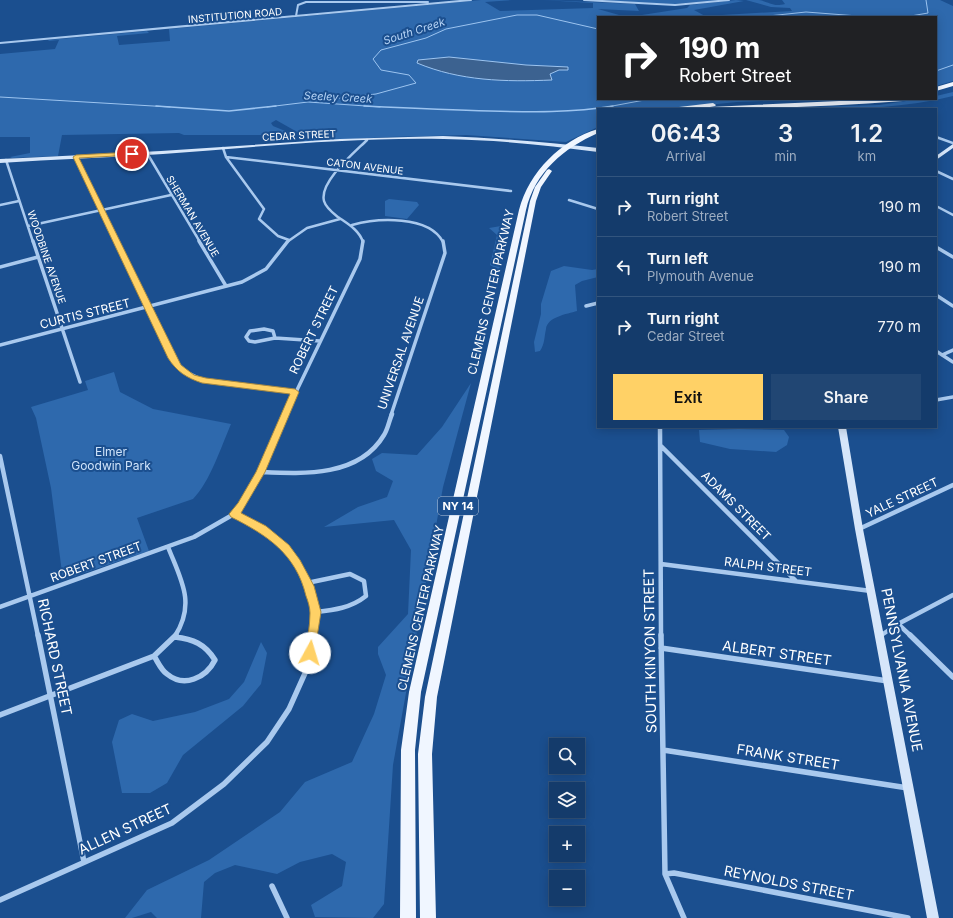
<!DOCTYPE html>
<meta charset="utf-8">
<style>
:root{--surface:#143b6b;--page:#214673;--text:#f1f3f6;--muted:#9dadc1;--line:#33557e;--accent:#ffd166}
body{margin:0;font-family:Inter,sans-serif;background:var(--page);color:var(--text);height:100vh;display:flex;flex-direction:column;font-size:15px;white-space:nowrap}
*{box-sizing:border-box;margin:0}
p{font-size:13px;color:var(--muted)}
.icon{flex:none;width:22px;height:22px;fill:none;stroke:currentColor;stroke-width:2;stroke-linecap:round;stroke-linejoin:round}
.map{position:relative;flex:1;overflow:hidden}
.details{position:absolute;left:597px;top:108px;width:340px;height:320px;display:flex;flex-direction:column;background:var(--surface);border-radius:0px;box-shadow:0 2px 10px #0003,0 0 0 1px var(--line)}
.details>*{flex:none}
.banner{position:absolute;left:597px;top:16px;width:340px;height:84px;border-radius:0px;box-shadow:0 2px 10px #0003,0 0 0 1px var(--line);background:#202124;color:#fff;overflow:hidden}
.tools{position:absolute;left:549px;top:738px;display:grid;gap:8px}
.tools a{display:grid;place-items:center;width:36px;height:36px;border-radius:0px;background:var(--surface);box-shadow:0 2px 10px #0003,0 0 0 1px var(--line);font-size:20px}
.pin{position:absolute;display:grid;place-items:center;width:34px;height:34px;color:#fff;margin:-17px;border:2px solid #fff;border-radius:50%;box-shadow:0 1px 4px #0007}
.me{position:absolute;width:44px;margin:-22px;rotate:6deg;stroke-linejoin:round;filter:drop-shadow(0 0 3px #0008)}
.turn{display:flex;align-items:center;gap:14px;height:84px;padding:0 16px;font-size:18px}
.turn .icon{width:52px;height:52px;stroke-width:2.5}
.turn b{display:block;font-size:28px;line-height:34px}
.eta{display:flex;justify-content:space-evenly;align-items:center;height:68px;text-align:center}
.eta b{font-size:24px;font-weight:600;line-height:28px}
.cta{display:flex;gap:8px;margin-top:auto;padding:8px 16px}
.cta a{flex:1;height:46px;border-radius:0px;background:var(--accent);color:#111;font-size:16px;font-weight:600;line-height:46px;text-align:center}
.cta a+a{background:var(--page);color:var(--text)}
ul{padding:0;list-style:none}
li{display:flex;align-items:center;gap:12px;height:60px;padding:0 16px;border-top:1px solid var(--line)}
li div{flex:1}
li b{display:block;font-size:15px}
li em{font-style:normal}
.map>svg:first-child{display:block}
</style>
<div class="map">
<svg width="953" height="918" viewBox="0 0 953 918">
<rect width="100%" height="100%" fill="#1b4f8f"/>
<!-- green -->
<path fill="#2e69ad" d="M481,0H512L485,2L500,11L593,8V3L543,0L635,4L639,11L598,9L626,17H598V99H828L737,102L667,109H598V127L566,142L466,135L388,137L305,142L303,141L312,138L313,136L299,133L276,120L271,123L273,126L295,135H184L179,133L62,135L58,156L12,158L10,157L30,153V137H0V54L55,49L59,40L48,41L49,40L147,31L149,33L117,36L119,45L170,41L169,29Z
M595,0H721L673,4Z
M736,0L744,1L694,10L705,16L792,11L790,8L771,7L746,0C750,0 755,0 759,0C770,2 772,7 785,4L782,0H940L953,6V81L936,86V17H629L687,8L690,5Z
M953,92V96C889,112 820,109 754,109L879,105L920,99H936V96Z
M389,199L417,202L419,205L407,219L385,216V201Z
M501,226L510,227L499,270L490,265L497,235L489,228Z
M564,266L592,270L598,269V277L582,281L575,285L577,311C567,314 547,317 546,329C544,338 545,343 540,351L535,352L534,342L541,314V304L551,271Z
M114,372L120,392L153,409L231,424C221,447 210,482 193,499L137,518L149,551L63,580L51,488L36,418L31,407L88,390L85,381Z
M471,383L443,487L393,765L384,904L373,918L315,917L311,905L342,886L346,862L332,854L300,862L277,874L235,865L215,873L204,882L201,918H157L151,912L132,918H125L147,890L209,860L280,812L305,782L352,762L374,714L386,675L378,654V647L408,614L411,550L394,520L324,527L358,507L387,497L393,481L376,471L372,459L382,453L417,455L442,427Z
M738,429L784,430L789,437L787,445L776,452L730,449L700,442L699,430Z
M261,642L267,653L261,684L243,706L183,755L167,783L150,793H122L112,742L119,720L132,714L153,721L195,712L229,699L244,682Z"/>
<!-- water -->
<path fill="#3c6290" stroke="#9cc4f0" d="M449,57L526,65L568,67V70H559L550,74L552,80C505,82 460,81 417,63L418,60Z"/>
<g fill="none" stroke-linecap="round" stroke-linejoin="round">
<!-- stream-far1 -->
<path stroke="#9cc4f0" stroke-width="1" d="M759,17L806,12L871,17
M905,17L928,13L926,0
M936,71L953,65
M0,97L170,107
M313,101L376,94L416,83L409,75L381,70L373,59L381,50L426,38L446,29L517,15H537L598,29
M267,107L308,102L380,107
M607,107L650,99"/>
<!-- stream -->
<path stroke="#9cc4f0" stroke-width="1.5" d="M156,106L229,111L276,106
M364,106C406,108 448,110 490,111C531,112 572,113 613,106"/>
<!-- minor-far4 -->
<path stroke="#a9c9ee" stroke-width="2" d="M584,0L675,5L729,0
M296,16L298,5L306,2H428
M0,43L471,0"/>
<!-- minor-far3 -->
<path stroke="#a9c9ee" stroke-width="2.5" d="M936,137L953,143
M223,148L226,157L511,191
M147,153L200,242
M76,157L117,242
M226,157L264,209L259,219L278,236L289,240
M6,160L33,242
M936,171L953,179
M569,200L598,209
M0,205L19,201
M936,206L953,215
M352,225C377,218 429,215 443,242
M28,226L171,195
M287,242L307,228L340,219
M363,242C359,230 348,224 338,217C333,213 326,208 324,201C319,182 355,152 367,140"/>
<!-- minor-far2 -->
<path stroke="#a9c9ee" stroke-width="3.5" d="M33,241L80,382
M116,241L172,358L186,372L205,381L295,392
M199,241L226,286
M936,247L953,257
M0,267L38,257
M936,295L953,306
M586,306L598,303
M264,329L273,331L275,338L255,342L249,341L246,337L250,331Z
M275,338L320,341
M0,345L242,282L266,269L288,241
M936,351L953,362
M942,355L953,350
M936,400L953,397
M285,415L360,259L363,241
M391,415L445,253L443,241"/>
<!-- minor-far1 -->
<path stroke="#a9c9ee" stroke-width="4.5" d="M660,427L661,636
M661,446L796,581
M0,456L38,636
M261,472C304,474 359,477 384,435C388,429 389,421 392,414
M234,514C287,540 320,574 313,636
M859,529L953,485
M168,547C181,580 196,603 175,636
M661,564L871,591
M307,583L350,574L364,581L366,596C351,608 334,610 316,612
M0,607L194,537L234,514L242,505L261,472L285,414
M898,624L911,636
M880,636L898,624L953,595"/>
<!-- minor -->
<path stroke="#a9c9ee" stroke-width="5.5" d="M38,635L84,862
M661,635L665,874L684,918
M910,635L953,677
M661,648L888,681
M154,656C158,662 161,670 167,674C184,688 206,678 215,660C205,644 193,639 175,637
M0,715L154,656L176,635
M663,750L908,788
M665,874L674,873L908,918
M272,886L287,918
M0,900L172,823L224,784L267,742L289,709L306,671L313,635"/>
<!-- secondary -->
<path fill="#d6e6fa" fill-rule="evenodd" d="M443,136C495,138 546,142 598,148V152C547,145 496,140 444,139C351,137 257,147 163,154C109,158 54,159 0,163V159L23,158L161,151L340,139Z
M953,144V148L936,160V156Z
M838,427H846L863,529L939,918H927L855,529Z"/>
<!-- primary -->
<path fill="#f0f6ff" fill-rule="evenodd" d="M953,82V86L936,91V87Z
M883,99H906L903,101C827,107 748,109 676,109L679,107L713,103L716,105L715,106L710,107Z
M598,129V133C564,148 535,172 526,210L421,692L415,750L416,918H400L401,750L409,692L519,210C529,172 561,140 598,129Z
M549,169L552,171L541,187L536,201L437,697L432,754L436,918H420L418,754L425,697L530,201L535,187L547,170Z"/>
</g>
<!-- route -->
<path fill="#ffd166" stroke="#a68842" d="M132,152L134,155L79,158L181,365L194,375L206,378L295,389L299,392L265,472L241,513L266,526L289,545L300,560L314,586L321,612L314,656H306L305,653C307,640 310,627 310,613C310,608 308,601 306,596C296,554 267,535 231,517L229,514L238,503L256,472L290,394L202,383C187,378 177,372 168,358L73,157L76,155Z"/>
<g text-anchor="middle" stroke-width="4" stroke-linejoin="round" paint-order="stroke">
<!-- far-street labels -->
<g font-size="10" fill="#fff" stroke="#1b4f8f">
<text transform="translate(235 15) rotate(-5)" y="4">INSTITUTION ROAD</text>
<text transform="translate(299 135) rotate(-3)" y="4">CEDAR STREET</text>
<text transform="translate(365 166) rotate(7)" y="4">CATON AVENUE</text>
<text transform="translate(193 216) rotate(59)" y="4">SHERMAN AVENUE</text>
<text transform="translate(47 257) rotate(71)" y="4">WOODBINE AVENUE</text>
</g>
<!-- far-water labels -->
<g font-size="11" font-style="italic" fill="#b5d3f5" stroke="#1b4f8f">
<text transform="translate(414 31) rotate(-18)" y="4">South Creek</text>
<text transform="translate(338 97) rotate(3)" y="4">Seeley Creek</text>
</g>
<!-- shield labels -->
<rect fill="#1b4f8f" stroke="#bbcadd" stroke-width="1" x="438" y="497" width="40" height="18" rx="3"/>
<g font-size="11" font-weight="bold" fill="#fff">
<text x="458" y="510">NY 14</text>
</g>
<!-- street labels -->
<g font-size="12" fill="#fff" stroke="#1b4f8f">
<text transform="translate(491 292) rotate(-77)" y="4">CLEMENS CENTER PARKWAY</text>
<text transform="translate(85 314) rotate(-14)" y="4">CURTIS STREET</text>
<text transform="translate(314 330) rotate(-64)" y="4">ROBERT STREET</text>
<text transform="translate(401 353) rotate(-71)" y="4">UNIVERSAL AVENUE</text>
<text transform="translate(902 498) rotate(-25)" y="4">YALE STREET</text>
<text transform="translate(736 506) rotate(45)" y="4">ADAMS STREET</text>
<text transform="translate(96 562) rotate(-20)" y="4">ROBERT STREET</text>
<text transform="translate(768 567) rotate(7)" y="4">RALPH STREET</text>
<text transform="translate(421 608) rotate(-77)" y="4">CLEMENS CENTER PARKWAY</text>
</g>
<!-- park labels -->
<g font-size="12" fill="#cfe3fa" stroke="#1b4f8f">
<text x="111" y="456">Elmer<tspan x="111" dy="14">Goodwin Park</tspan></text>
</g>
<!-- near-street labels -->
<g font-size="14" fill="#fff" stroke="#1b4f8f">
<text transform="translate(650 651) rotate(-91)" y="5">SOUTH KINYON STREET</text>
<text transform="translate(777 653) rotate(8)" y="5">ALBERT STREET</text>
<text transform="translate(55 657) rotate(78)" y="5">RICHARD STREET</text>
<text transform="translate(902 670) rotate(79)" y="5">PENNSYLVANIA AVENUE</text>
<text transform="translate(788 757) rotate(9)" y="5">FRANK STREET</text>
<text transform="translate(125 829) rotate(-25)" y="5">ALLEN STREET</text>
<text transform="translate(789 883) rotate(11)" y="5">REYNOLDS STREET</text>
</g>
</g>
</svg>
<div class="tools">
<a><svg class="icon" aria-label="search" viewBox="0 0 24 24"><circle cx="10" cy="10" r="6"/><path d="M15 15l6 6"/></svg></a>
<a><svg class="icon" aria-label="layers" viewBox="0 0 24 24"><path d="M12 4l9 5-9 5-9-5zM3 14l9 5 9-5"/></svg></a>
<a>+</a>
<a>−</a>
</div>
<div class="pin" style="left:132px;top:154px;background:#d93025"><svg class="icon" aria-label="arrive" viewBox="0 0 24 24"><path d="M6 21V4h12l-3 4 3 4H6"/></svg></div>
<svg class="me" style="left:310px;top:653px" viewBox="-20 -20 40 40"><circle r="19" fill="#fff"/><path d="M0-13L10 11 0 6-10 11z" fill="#ffd166"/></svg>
<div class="banner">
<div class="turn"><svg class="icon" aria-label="right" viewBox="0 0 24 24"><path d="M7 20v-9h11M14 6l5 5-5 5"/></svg><div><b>190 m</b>Robert Street</div></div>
</div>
<section class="details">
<div class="eta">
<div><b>06:43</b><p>Arrival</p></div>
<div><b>3</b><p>min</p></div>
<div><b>1.2</b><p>km</p></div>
</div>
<ul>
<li><svg class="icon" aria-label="right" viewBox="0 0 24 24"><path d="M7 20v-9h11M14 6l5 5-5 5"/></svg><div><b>Turn right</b><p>Robert Street</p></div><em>190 m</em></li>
<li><svg class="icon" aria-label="left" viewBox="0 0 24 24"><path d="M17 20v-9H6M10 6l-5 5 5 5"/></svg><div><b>Turn left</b><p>Plymouth Avenue</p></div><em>190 m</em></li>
<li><svg class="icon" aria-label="right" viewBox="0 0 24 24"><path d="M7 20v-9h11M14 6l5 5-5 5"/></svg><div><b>Turn right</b><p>Cedar Street</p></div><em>770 m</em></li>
</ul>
<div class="cta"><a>Exit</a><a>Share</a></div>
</section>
</div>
